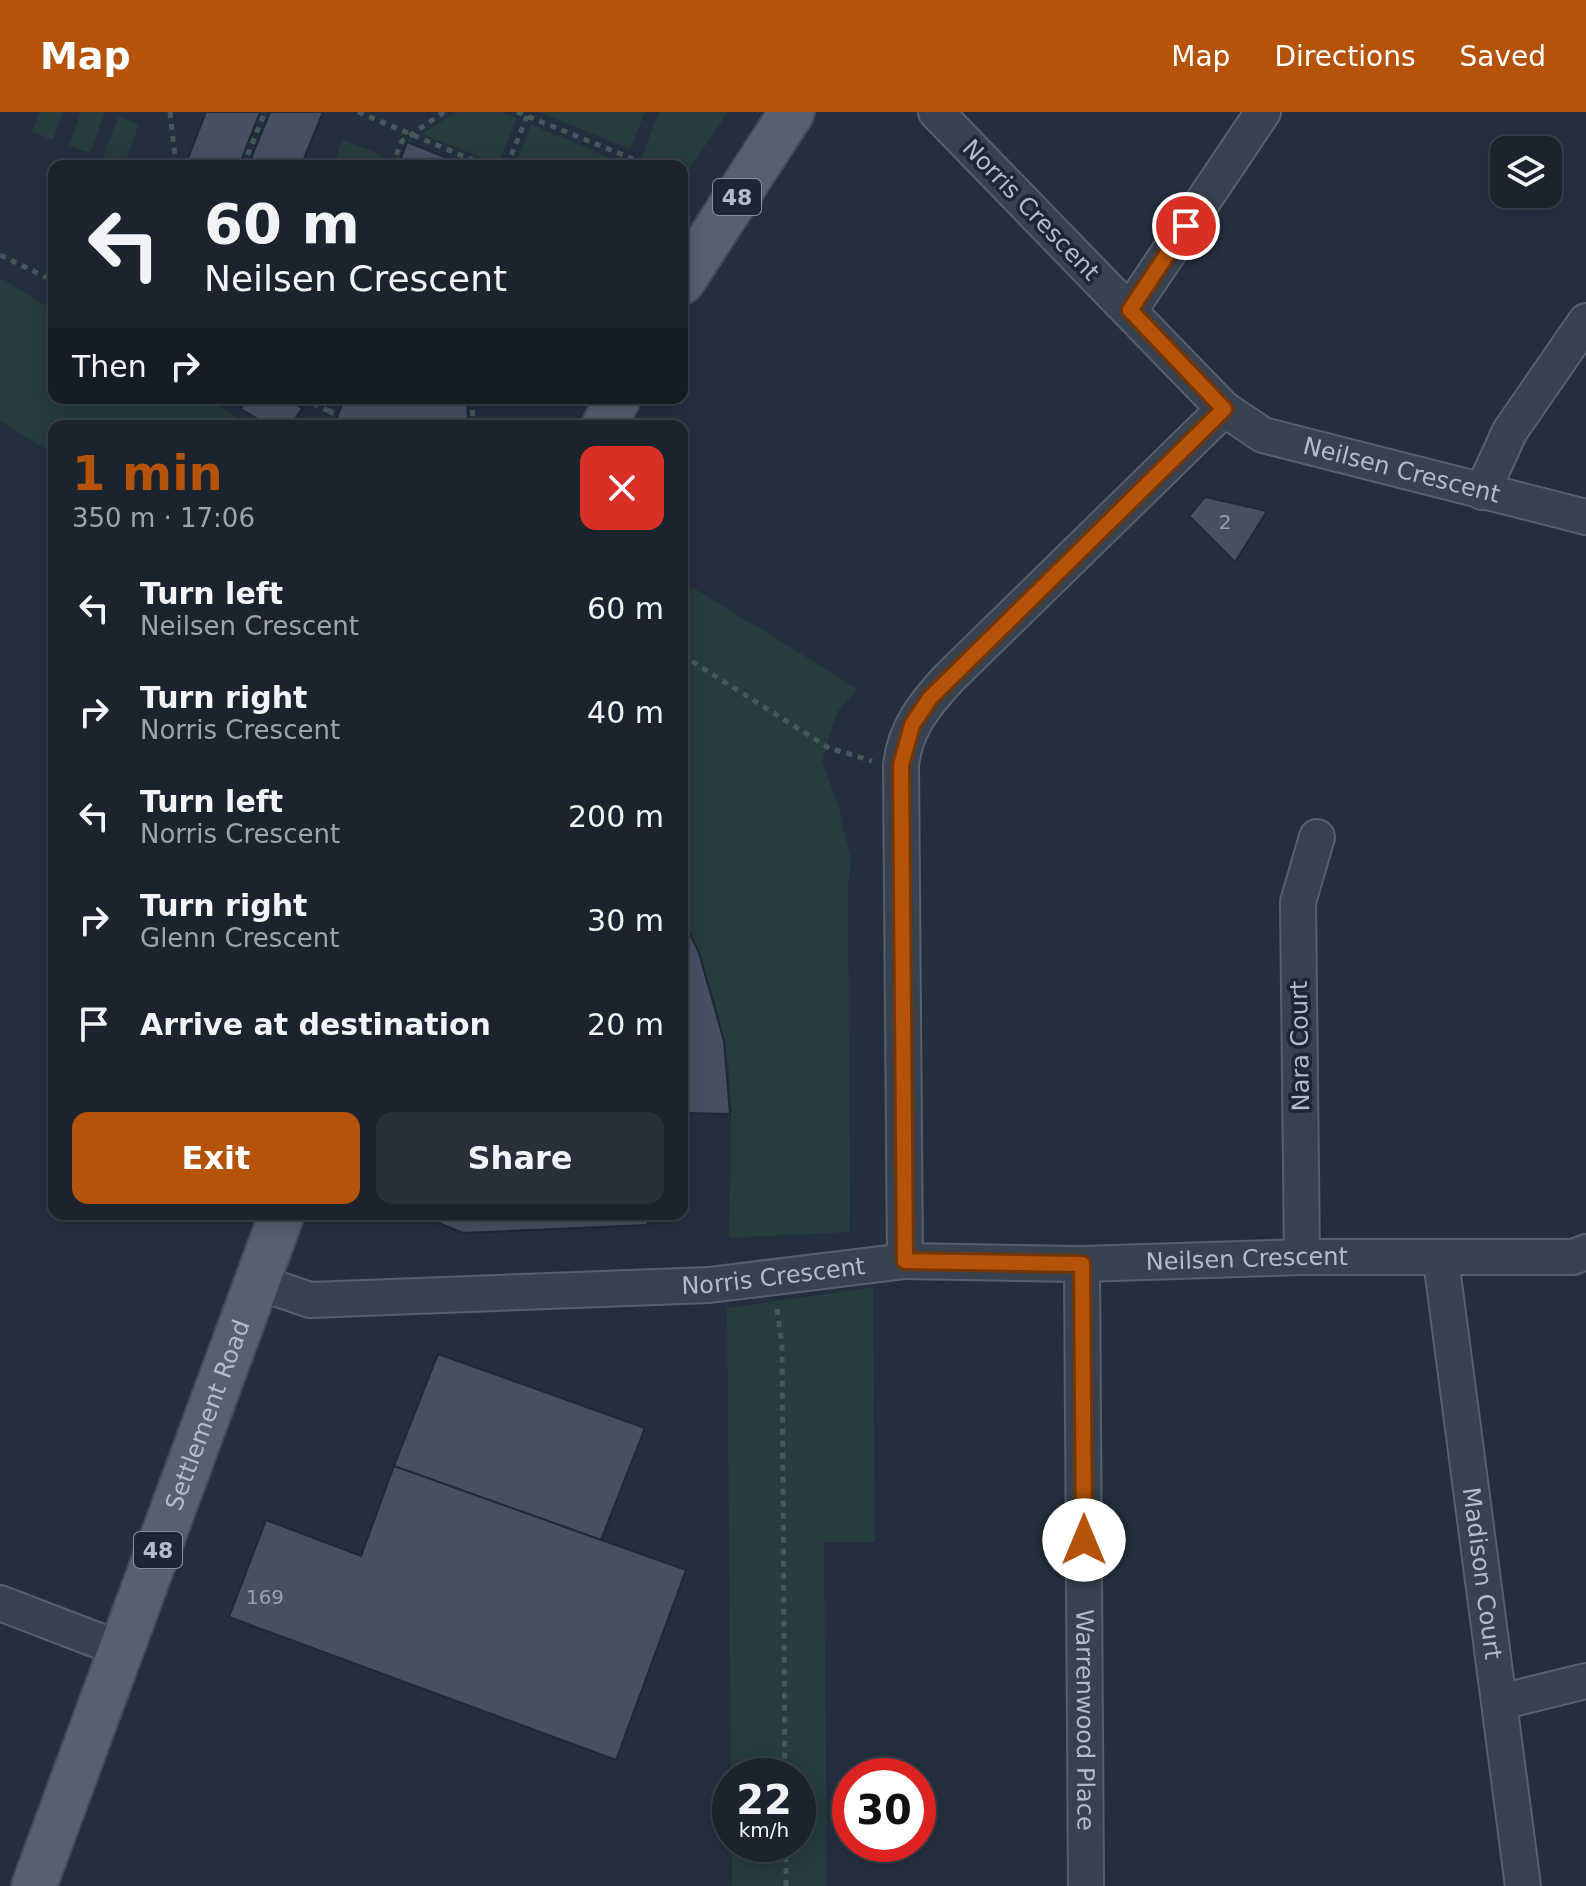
<!DOCTYPE html>
<meta charset="utf-8">
<style>
:root{--surface:#1b232e;--page:#282f3a;--text:#f1f3f6;--muted:#a0a4aa;--line:#39404a;--accent:#b45309}
body{margin:0;font-family:"DejaVu Sans",sans-serif;background:var(--page);color:var(--text);height:100vh;display:flex;flex-direction:column;font-size:30px;white-space:nowrap}
*{box-sizing:border-box;margin:0}
p{font-size:26px;color:var(--muted)}
.icon{flex:none;width:44px;height:44px;fill:none;stroke:currentColor;stroke-width:2;stroke-linecap:round;stroke-linejoin:round}
.map{position:relative;flex:1;overflow:hidden}
.side{position:absolute;left:48px;top:308px;width:640px;height:800px;display:flex;flex-direction:column;background:var(--surface);border-radius:16px;box-shadow:0 4px 20px #0003,0 0 0 2px var(--line)}
.side>*{flex:none}
.banner{position:absolute;left:48px;top:48px;width:640px;height:244px;border-radius:16px;box-shadow:0 4px 20px #0003,0 0 0 2px var(--line);background:#1b232e;color:var(--text);overflow:hidden}
.controls{position:absolute;left:1490px;top:24px;display:grid;gap:16px}
.controls a{display:grid;place-items:center;width:72px;height:72px;border-radius:16px;background:var(--surface);box-shadow:0 4px 20px #0003,0 0 0 2px var(--line);font-size:40px}
.speed{position:absolute;left:712px;top:1646px;display:flex;gap:16px;font-size:40px;font-weight:700;text-align:center}
.speed>*{display:grid;place-content:center;width:104px;height:104px;border-radius:50%;background:var(--surface);box-shadow:0 4px 20px #0003,0 0 0 2px var(--line);line-height:1}
.speed small{font-size:20px;font-weight:400}
.speed .limit{border:12px solid #d22;background:#fff;color:#111}
.pin{position:absolute;display:grid;place-items:center;width:68px;height:68px;color:#fff;margin:-34px;border:4px solid #fff;border-radius:50%;box-shadow:0 2px 8px #0007}
.me{position:absolute;width:88px;margin:-44px;rotate:0deg;stroke-linejoin:round;filter:drop-shadow(0 0 6px #0008)}
.turn{display:flex;align-items:center;gap:28px;height:168px;padding:0 24px;font-size:36px}
.turn .icon{width:104px;height:104px;stroke-width:2.5}
.turn b{display:block;font-size:56px;line-height:68px}
.then{display:flex;align-items:center;height:76px;padding:0 24px;background:#0003;gap:16px;font-size:30px}
.round{display:grid;place-items:center;flex:none;width:84px;height:84px;border-radius:16px;background:var(--page)}
.headline{display:flex;align-items:center;justify-content:space-between;height:136px;padding:0 24px}
h1{font-size:48px;font-weight:700;line-height:60px;color:var(--accent)}
.action{display:flex;gap:16px;margin-top:auto;padding:16px 24px}
.action a{flex:1;height:92px;border-radius:16px;background:var(--accent);color:#fff;font-size:32px;font-weight:700;line-height:92px;text-align:center}
.action a+a{background:var(--page);color:var(--text)}
ul{padding:0;list-style:none}
li{display:flex;align-items:center;gap:24px;height:104px;padding:0 24px}
li div{flex:1}
li b{display:block;font-size:30px}
li em{font-style:normal}
header{display:flex;align-items:center;gap:48px;box-sizing:border-box;height:112px;padding:0 40px;background:var(--accent);color:#fff}
header strong{font-size:38px}
nav{display:flex;gap:44px;margin-inline-start:auto;font-size:28px}
.map>svg:first-child{display:block}
</style>
<header>
<strong>Map</strong>
<nav><a>Map</a><a>Directions</a><a>Saved</a></nav>
</header>
<div class="map">
<svg width="1586" height="1774" viewBox="0 0 1586 1774">
<rect width="100%" height="100%" fill="#242f3e"/>
<!-- green -->
<path fill="#263c3f" d="M40,0H63L53,28L32,20Z
M81,0H105L90,41L69,33Z
M456,0H500L517,6L498,52L422,22Z
M539,0H645L630,37Z
M659,0H728L682,68V54H654L641,47Z
M118,5L139,12L124,54L103,46Z
M531,13H532L630,54H515Z
M342,28L382,43L378,54H350L335,48Z
M0,166L54,198V286H204L252,314H54V342L0,309Z
M682,469L858,577L837,600L822,650L838,692L851,748L848,771L850,1120L729,1126C729,1062 737,991 724,928C715,885 701,843 682,805Z
M873,1175L875,1430H824L827,1774H732V1732H798V1664H731L727,1196Z"/>
<!-- building -->
<path fill="#455162" stroke="#1f2835" stroke-width="2" d="M206,0H260L239,54H185Z
M270,0H323L301,54H248Z
M407,30L467,54H398Z
M247,286H285L302,296L291,314H269L241,297Z
M345,286H467L468,314H333Z
M1205,385L1267,399L1235,450L1189,404Z
M682,805L699,841L724,929L730,1002L689,1001L682,1020Z
M442,1102H652L647,1113L463,1121L439,1111Z
M438,1242L645,1316L601,1428L394,1354Z
M394,1354L686,1458L616,1648L229,1505L266,1408L361,1444Z"/>
<g fill="none" stroke-linecap="round" stroke-linejoin="round">
<!-- street casing -->
<g stroke="#565f6c" stroke-width="38">
<g id="street">
<path d="M1130,198L1263,0"/>
<path id="s1" d="M1224,297L1263,323L1586,405"/>
<path d="M1482,380L1510,319L1586,209"/>
<path d="M1302,1145L1298,790L1317,725"/>
<path id="s2" d="M1441,1148L1523,1774"/>
<path id="s3" d="M905,1149L1082,1152L1302,1145H1573L1586,1140"/>
<path id="s4" d="M1082,1152L1086,1774"/>
<path id="s5" d="M257,1170L310,1188L709,1173L905,1149L901,653C905,617 924,593 949,566L1224,297L936,0"/>
<path d="M0,1491L120,1537"/>
<path d="M1500,1590L1586,1569"/>
</g>
</g>
<!-- primary casing -->
<g stroke="#414a57" stroke-width="48">
<g id="primary">
<path d="M682,170L792,0"/>
<path d="M604,314L618,286"/>
<path id="s6" d="M34,1774L282,1102"/>
</g>
</g>
<!-- path -->
<path stroke="#44595c" stroke-width="5" stroke-dasharray="6 6" stroke-linecap="butt" d="M170,0L176,54
M358,0L487,54
M517,0L633,47
M243,54L265,0
M392,54L402,29L444,0
M507,54L527,4
M0,143L54,169
M302,286L331,300
M472,286L473,314
M326,314L337,286
M682,543L829,636L872,649
M777,1197L782,1233L785,1664
M786,1732V1774"/>
<!-- street -->
<use href="#street" stroke="#38414e" stroke-width="34"/>
<!-- primary -->
<use href="#primary" stroke="#56606e" stroke-width="44"/>
</g>
<g fill="none" stroke-linecap="round" stroke-linejoin="round">
<!-- route casing -->
<g stroke="#753606" stroke-width="20">
<path id="route" d="M1084,1428L1082,1152L905,1149L901,653L912,613L930,586L1224,297L1130,198L1186,114"/>
</g>
<!-- route -->
<use href="#route" stroke="#b45309" stroke-width="14"/>
</g>
<g text-anchor="middle" stroke-width="7" stroke-linejoin="round" paint-order="stroke">
<!-- number labels -->
<g font-size="20" fill="#98a1af">
<text x="1225" y="417">2</text>
<text x="265" y="1492">169</text>
</g>
<!-- shield labels -->
<g fill="#1d2633" stroke="#878f9c" stroke-width="2">
<rect x="713" y="67" width="48" height="36" rx="6"/>
<rect x="134" y="1420" width="48" height="36" rx="6"/>
</g>
<g font-size="22" font-weight="bold" fill="#b4bcc9">
<text x="737" y="93">48</text>
<text x="158" y="1446">48</text>
</g>
<!-- street labels -->
<g font-size="24" fill="#b4bcc9" stroke="#1d2633">
<text transform="translate(1031 98) rotate(46)" y="8">Norris Crescent</text>
<text dy="8" stroke="none"><textPath href="#s1" startOffset="190">Neilsen Crescent</textPath></text>
<text transform="translate(1300 934) rotate(-91)" y="8">Nara Court</text>
<text dy="8" stroke="none"><textPath href="#s3" startOffset="342">Neilsen Crescent</textPath></text>
<text dy="8" stroke="none"><textPath href="#s5" startOffset="520">Norris Crescent</textPath></text>
<text dy="8" stroke="none"><textPath href="#s6" startOffset="502">Settlement Road</textPath></text>
<text dy="8" stroke="none"><textPath href="#s2" startOffset="316">Madison Court</textPath></text>
<text dy="8" stroke="none"><textPath href="#s4" startOffset="456">Warrenwood Place</textPath></text>
</g>
</g>
</svg>
<div class="controls">
<a><svg class="icon" aria-label="layers" viewBox="0 0 24 24"><path d="M12 4l9 5-9 5-9-5zM3 14l9 5 9-5"/></svg></a>
</div>
<div class="speed"><div>22<small>km/h</small></div><div class="limit">30</div></div>
<div class="pin" style="left:1186px;top:114px;background:#d93025"><svg class="icon" aria-label="arrive" viewBox="0 0 24 24"><path d="M6 21V4h12l-3 4 3 4H6"/></svg></div>
<svg class="me" style="left:1084px;top:1428px" viewBox="-20 -20 40 40"><circle r="19" fill="#fff"/><path d="M0-13L10 11 0 6-10 11z" fill="#b45309"/></svg>
<div class="banner">
<div class="turn"><svg class="icon" aria-label="left" viewBox="0 0 24 24"><path d="M17 20v-9H6M10 6l-5 5 5 5"/></svg><div><b>60 m</b>Neilsen Crescent</div></div>
<div class="then">Then<svg class="icon" aria-label="right" viewBox="0 0 24 24"><path d="M7 20v-9h11M14 6l5 5-5 5"/></svg></div>
</div>
<section class="side">
<div class="headline"><div><h1>1 min</h1><p>350 m · 17:06</p></div><a class="round" style="background:#d93025;color:#fff"><svg class="icon" aria-label="close" viewBox="0 0 24 24"><path d="M6 6l12 12M18 6L6 18"/></svg></a></div>
<ul>
<li><svg class="icon" aria-label="left" viewBox="0 0 24 24"><path d="M17 20v-9H6M10 6l-5 5 5 5"/></svg><div><b>Turn left</b><p>Neilsen Crescent</p></div><em>60 m</em></li>
<li><svg class="icon" aria-label="right" viewBox="0 0 24 24"><path d="M7 20v-9h11M14 6l5 5-5 5"/></svg><div><b>Turn right</b><p>Norris Crescent</p></div><em>40 m</em></li>
<li><svg class="icon" aria-label="left" viewBox="0 0 24 24"><path d="M17 20v-9H6M10 6l-5 5 5 5"/></svg><div><b>Turn left</b><p>Norris Crescent</p></div><em>200 m</em></li>
<li><svg class="icon" aria-label="right" viewBox="0 0 24 24"><path d="M7 20v-9h11M14 6l5 5-5 5"/></svg><div><b>Turn right</b><p>Glenn Crescent</p></div><em>30 m</em></li>
<li><svg class="icon" aria-label="arrive" viewBox="0 0 24 24"><path d="M6 21V4h12l-3 4 3 4H6"/></svg><div><b>Arrive at destination</b></div><em>20 m</em></li>
</ul>
<div class="action"><a>Exit</a><a>Share</a></div>
</section>
</div>
